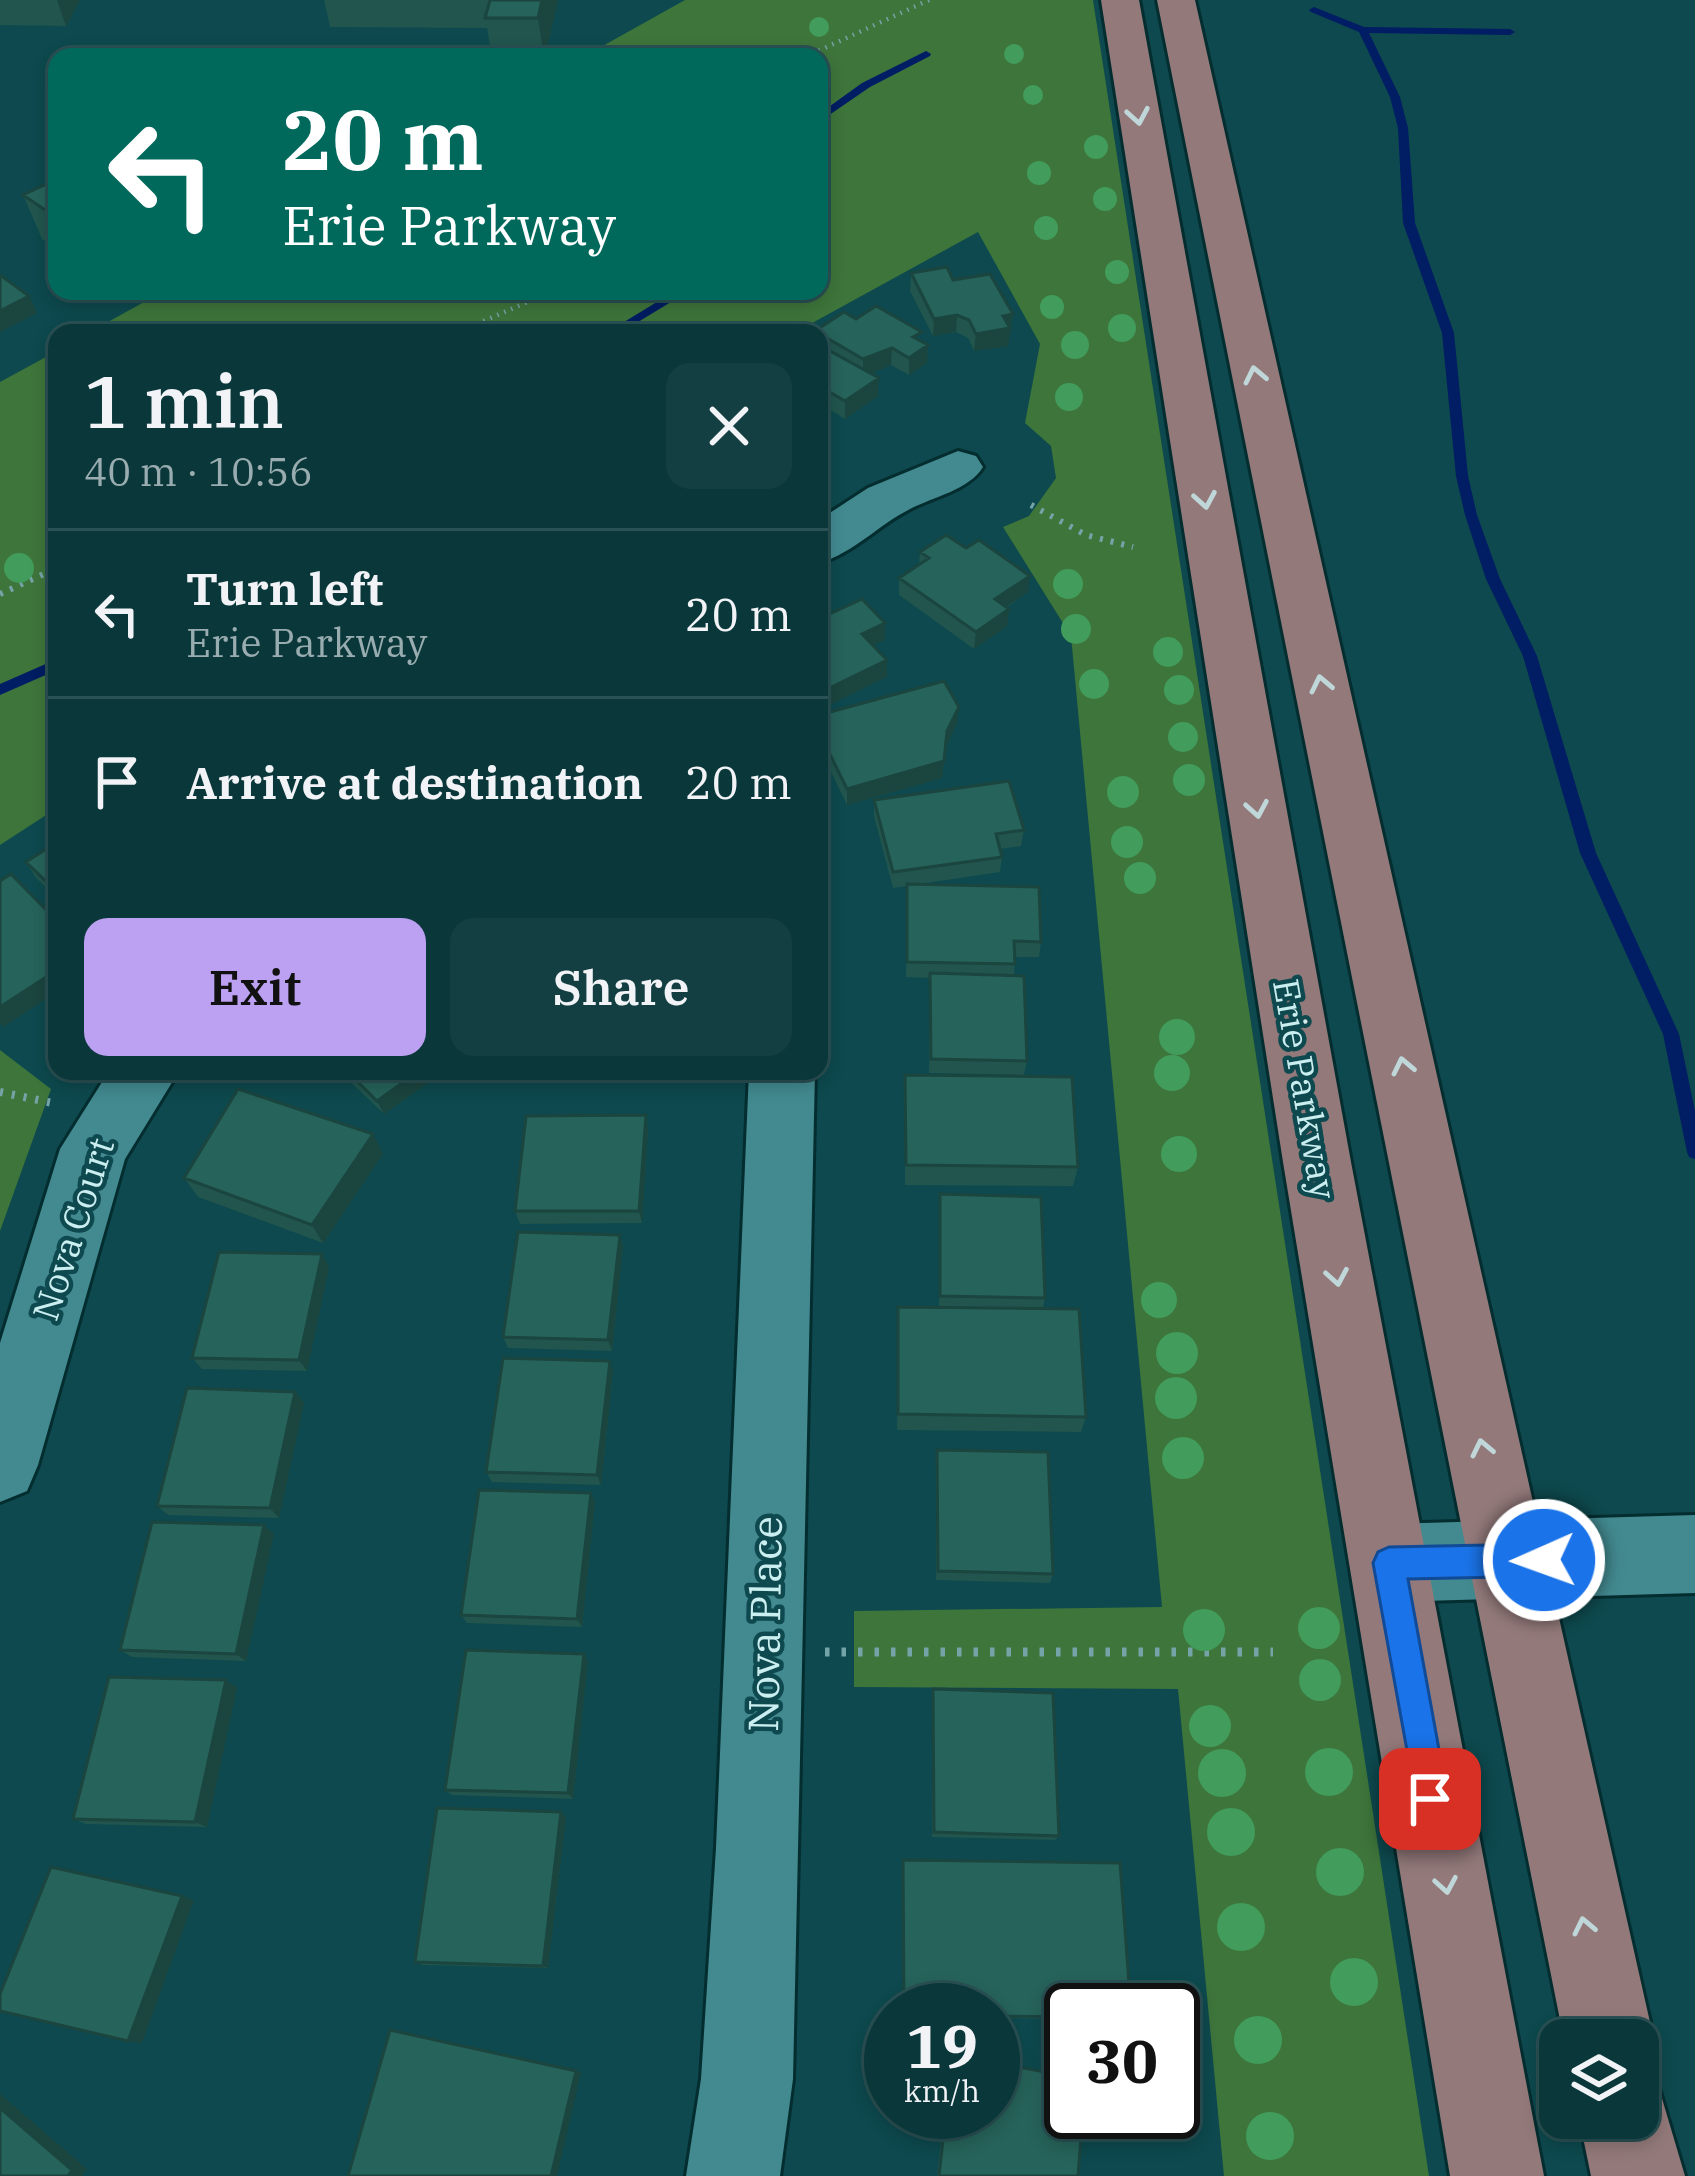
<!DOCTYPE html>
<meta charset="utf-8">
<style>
:root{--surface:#0a373a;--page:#133f42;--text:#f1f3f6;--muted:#99acaf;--line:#2a5154;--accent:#bca0f2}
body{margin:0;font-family:"IBM Plex Serif",serif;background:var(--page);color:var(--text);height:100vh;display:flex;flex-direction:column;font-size:45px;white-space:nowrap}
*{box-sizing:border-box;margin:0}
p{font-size:39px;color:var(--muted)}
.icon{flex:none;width:66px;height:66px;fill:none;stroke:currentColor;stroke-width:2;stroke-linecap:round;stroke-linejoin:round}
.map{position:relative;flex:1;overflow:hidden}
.panel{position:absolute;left:48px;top:324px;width:780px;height:756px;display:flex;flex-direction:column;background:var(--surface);border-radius:24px;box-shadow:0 6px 18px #0003,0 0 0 3px var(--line)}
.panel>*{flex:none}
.banner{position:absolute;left:48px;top:48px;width:780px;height:252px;border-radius:24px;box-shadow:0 6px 18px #0003,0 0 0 3px var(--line);background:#00695c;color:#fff;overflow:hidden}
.tools{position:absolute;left:1539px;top:2019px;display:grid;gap:24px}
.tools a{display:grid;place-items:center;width:120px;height:120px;border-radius:24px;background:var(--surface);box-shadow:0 6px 18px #0003,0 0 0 3px var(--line);font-size:60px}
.speed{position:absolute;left:864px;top:1983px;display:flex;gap:24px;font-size:60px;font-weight:700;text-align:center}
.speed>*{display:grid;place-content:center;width:156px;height:156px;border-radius:50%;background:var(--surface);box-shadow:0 6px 18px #0003,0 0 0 3px var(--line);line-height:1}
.speed small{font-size:30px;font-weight:400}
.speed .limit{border:6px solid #111;border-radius:18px;background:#fff;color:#111}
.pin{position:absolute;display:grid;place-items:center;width:102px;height:102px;color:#fff;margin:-51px;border-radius:24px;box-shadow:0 6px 18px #0006}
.me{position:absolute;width:132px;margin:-66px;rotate:268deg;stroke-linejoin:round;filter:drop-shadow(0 0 9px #0008)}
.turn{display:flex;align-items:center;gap:42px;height:252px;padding:0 36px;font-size:54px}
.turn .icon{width:156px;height:156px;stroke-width:2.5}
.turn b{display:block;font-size:84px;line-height:102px}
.round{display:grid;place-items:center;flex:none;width:126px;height:126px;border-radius:24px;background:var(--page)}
.summary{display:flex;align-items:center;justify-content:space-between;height:204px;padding:0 36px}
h1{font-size:72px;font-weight:600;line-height:90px}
.primary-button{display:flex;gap:24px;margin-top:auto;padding:24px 36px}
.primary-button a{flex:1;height:138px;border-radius:24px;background:var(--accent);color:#111;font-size:48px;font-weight:600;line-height:138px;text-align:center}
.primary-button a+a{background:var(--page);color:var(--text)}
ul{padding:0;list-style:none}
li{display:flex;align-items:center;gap:36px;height:168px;padding:0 36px;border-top:3px solid var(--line)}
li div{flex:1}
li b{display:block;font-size:45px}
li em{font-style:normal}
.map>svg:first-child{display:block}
</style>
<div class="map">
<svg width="1695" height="2176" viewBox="0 0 1695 2176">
<rect width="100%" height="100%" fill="#0d494e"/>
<!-- green -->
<path fill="#3e753b" d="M685,0H1093L1429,2176H1224L1178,1689L854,1687V1611L1162,1607L1071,636L1003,527L1029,516L1056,478L1051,446L1025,423L1040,344L978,232L794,333H88L164,291H819V57H583Z
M57,351V808L0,845V382Z
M0,1050L51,1089L0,1231Z"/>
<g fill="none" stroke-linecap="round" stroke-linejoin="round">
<!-- stream -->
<path fill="#011d63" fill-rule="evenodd" d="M1314,7L1364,27L1510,29L1515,32L1510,35L1369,33L1400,97L1408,128L1415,223L1454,333L1468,476L1477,515L1500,579L1537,656L1596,853L1679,1034L1695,1111V1159L1689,1157L1687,1152L1663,1034L1580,853L1523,656L1486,579L1465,515L1456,476L1442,333L1403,223L1398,128L1390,97L1359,32L1311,12L1309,10Z
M926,51L931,54L930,56L870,87L819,122V114L862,83Z
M675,291H689L620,333H606Z
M57,659V670L0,695V684Z"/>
<!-- minor casing -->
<g stroke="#042d30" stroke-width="6">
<path id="minor" d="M958,451L976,456L983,467C969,490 933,497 910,509C878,525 854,553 819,563V520L868,488Z
M109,1071H179L125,1159L38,1465L27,1491L0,1502V1343L60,1149Z
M749,1071H815L793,2079L780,2176H686L701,2079L716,1848Z
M1695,1515V1593L1389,1602L1361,1591L1350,1563L1361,1535L1389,1524Z"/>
</g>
<!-- major casing -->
<g stroke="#042d30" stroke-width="6">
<path id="major" d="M1101,0H1139L1351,1162L1544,2176H1450L1283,1162Z
M1157,0H1195L1654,2040L1638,2073V2040H1564Z
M1638,2077L1658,2085L1685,2176H1591L1579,2118H1638Z"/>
</g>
<!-- path-far3 -->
<path stroke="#75a4a8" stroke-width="4.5" stroke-dasharray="1.5 6" stroke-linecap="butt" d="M805,57L929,0
M456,333L553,291"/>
<!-- path-far2 -->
<path stroke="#75a4a8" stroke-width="6" stroke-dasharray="3 8" stroke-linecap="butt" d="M1031,505L1086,535L1133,547
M0,594L57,568"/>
<!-- path-far1 -->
<path stroke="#75a4a8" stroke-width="8" stroke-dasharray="3 9" stroke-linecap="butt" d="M0,1092L57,1104"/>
<!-- path -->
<path stroke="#75a4a8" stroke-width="9" stroke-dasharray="4.5 12" stroke-linecap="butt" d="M825,1652H1273"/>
<!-- minor -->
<use href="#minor" fill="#428a90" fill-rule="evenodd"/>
<!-- major -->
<use href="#major" fill="#93797a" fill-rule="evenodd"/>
</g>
<!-- trees -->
<g fill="#429c5c">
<circle cx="819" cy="27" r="10"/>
<circle cx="1014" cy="54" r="10"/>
<circle cx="1033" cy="95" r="10"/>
<circle cx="1096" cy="147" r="12"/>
<circle cx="1039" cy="173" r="12"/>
<circle cx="1105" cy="199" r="12"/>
<circle cx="1046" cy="228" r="12"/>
<circle cx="1117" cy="272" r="12"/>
<circle cx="1052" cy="307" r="12"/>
<circle cx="1122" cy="328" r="14"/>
<circle cx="1075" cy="345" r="14"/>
<circle cx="1069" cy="397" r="14"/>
<circle cx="19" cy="568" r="15"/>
<circle cx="1068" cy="584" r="15"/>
<circle cx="1076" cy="629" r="15"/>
<circle cx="1168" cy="652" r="15"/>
<circle cx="1094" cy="684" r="15"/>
<circle cx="1179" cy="690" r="15"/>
<circle cx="1183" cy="737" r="15"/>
<circle cx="1189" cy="780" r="16"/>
<circle cx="1123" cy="792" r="16"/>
<circle cx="1127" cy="842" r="16"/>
<circle cx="1140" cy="878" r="16"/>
<circle cx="1177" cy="1037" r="18"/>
<circle cx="1172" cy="1073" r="18"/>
<circle cx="1179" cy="1154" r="18"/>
<circle cx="1159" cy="1300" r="18"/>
<circle cx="1177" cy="1353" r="21"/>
<circle cx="1176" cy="1398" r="21"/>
<circle cx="1183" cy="1458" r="21"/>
<circle cx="1319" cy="1628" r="21"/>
<circle cx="1204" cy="1630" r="21"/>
<circle cx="1320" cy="1680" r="21"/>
<circle cx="1210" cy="1726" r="21"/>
<circle cx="1329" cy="1772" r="24"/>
<circle cx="1222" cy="1773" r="24"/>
<circle cx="1231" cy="1832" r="24"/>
<circle cx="1340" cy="1872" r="24"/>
<circle cx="1241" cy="1927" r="24"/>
<circle cx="1354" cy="1982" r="24"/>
<circle cx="1258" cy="2040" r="24"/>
<circle cx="1270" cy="2136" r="24"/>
</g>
<!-- wall -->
<path fill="#21554d" d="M0,0H80L66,26L0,25Z
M324,0H558L545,57H492L487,28L330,27Z
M57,179V249L42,239L23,195Z
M911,273L953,280L1013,314L1008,346L974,351L968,338L956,332L933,336L910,291Z
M856,319L928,345L927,363L909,375L891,365L870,374L878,396L845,419L826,407L819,412V333H815V331Z
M920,552L1028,592L1006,608L1009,609L1007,626L974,649L899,595V578L919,565Z
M819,715L957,723L946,747L942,778L847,805L819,747Z
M874,800L1024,830L1021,846L1000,849L1002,857L1000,872L919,884L1041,942L1039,957H1015L1014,975L1027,1061L1024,1075L929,1073L930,978L906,977L907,886L893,888L874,816Z
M57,842V898L36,878L26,862Z
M339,1071H445L384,1114Z
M905,1075L1078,1167L1073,1186L905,1185Z
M646,1115L648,1129L642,1223L520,1224L515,1211Z
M383,1154L323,1243L198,1197L184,1178Z
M940,1194L1045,1298L1043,1309L1086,1417L1081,1432L897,1430L898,1307L939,1308Z
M620,1235L623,1247L612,1351L508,1348L503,1337Z
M322,1254L329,1267L307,1371L202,1369L192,1358Z
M610,1361L613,1372L601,1485L492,1482L486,1472Z
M295,1392L304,1403L279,1518L168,1515L157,1506Z
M937,1450L1053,1574L1050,1583L936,1580Z
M591,1493L595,1502L582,1627L467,1623L461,1615Z
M264,1525L274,1534L246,1661L132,1657L120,1650Z
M584,1654L588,1661L573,1799L452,1795L445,1790Z
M226,1680L237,1688L207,1827L86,1824L73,1819Z
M933,1689L1059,1836L1055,1840L932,1837Z
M566,1817L548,1968L422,1965L415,1962Z
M903,1860L1071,2010V2019L993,2018V2010H903Z
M944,2112H993L1078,2176H937Z"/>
<!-- shaded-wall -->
<path fill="#1b453f" d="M57,0H80L66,26Z
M542,0H558L545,57H544L538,18Z
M29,296L37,313L0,332V311Z
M1013,314L1008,346L974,351L976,334L1003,316Z
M957,315L956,332L933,336L934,319Z
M928,345L927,363L909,375V358Z
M892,348L891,365L863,377V359Z
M879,378L878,396L845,419V401Z
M826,390V407L819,412V394Z
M822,431V449L819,451V433Z
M1030,576L1028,592L993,616L995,599Z
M1009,609L1007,626L974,649L976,632Z
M885,623V640L861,651L862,634Z
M887,660V677L819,710V693Z
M959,707L957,723L946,747L942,778L847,805V789L947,731Z
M57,970V992L3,1027L0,1023V1007Z
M419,1071H445L384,1114L377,1101Z
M646,1115L648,1129L642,1223L639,1211Z
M373,1134L383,1154L323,1243L312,1225Z
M620,1235L623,1247L612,1351L608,1340Z
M322,1254L329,1267L307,1371L299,1360Z
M610,1361L613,1372L601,1485L597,1475Z
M295,1392L304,1403L279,1518L270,1508Z
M591,1493L595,1502L582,1627L577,1619Z
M264,1525L274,1534L246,1661L236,1654Z
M584,1654L588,1661L573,1799L568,1793Z
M226,1680L237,1688L207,1827L195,1822Z
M561,1812L566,1817L548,1968L543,1966Z
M182,1896L194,1900L142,2043L128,2041Z
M576,2071L581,2072L557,2176H551Z
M0,2094L87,2169L82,2176H68L0,2108Z"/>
<!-- building -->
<path fill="#26635a" stroke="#1b453f" stroke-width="3" d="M490,0H542L538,18H485Z
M57,179V218L23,195Z
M947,267L953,280L990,274L1013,314L1003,316L1010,328L976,334L969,320L957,315L934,319L911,273Z
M0,275L29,296L0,311Z
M876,306L922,332L913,337L928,345L909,358L892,348L863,359L815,331L844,312L856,319Z
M819,345L879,378L845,401L826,390L819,394Z
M946,535L966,548L979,540L1030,576L995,599L1009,609L976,632L899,578L929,558L920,552Z
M862,599L885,623L862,634L887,660L819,693V619Z
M944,681L959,707L947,731L944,761L847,789L819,732V715Z
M1009,781L1024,830L996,834L1002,857L893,872L874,800Z
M57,842V892L26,862Z
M11,874L57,921V970L0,1007V881Z
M907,884L1039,887L1041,942L1014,941L1015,964L907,962Z
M930,973L1024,976L1027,1061L931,1059Z
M347,1071H419L377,1101Z
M905,1075L1072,1077L1078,1167L906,1165Z
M238,1089L373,1134L312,1225L184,1178Z
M646,1115L639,1211H515L526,1116Z
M940,1194L1041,1197L1045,1298L940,1296Z
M518,1232L620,1235L608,1340L503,1337Z
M219,1252L322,1254L299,1360L192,1358Z
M898,1307L1079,1309L1086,1417L898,1414Z
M503,1358L610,1361L597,1475L486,1472Z
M187,1388L295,1392L270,1508L157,1506Z
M937,1450L1048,1452L1053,1574L938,1571Z
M479,1490L591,1493L577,1619L461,1615Z
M152,1522L264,1525L236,1654L120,1650Z
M466,1650L584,1654L568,1793L445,1790Z
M109,1677L226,1680L195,1822L73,1819Z
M933,1689L1053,1693L1059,1836L934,1832Z
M437,1808L561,1812L543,1966L415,1962Z
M903,1860L1120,1863L1131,2010H1071V2017L993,2016V2010H904Z
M51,1867L182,1896L128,2041L0,2011V1994Z
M390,2030L576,2071L551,2176H348Z
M993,2062L1071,2077V2112H1083L1078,2176H939L946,2112H993Z
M0,2108L72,2170L68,2176H0Z"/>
<!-- one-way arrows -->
<defs><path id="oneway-chevron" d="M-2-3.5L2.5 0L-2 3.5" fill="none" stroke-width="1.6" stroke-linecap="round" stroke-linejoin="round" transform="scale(3)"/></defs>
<g stroke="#c0d7d9">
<use href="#oneway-chevron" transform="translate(1138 116) rotate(80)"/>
<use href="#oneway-chevron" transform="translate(1255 375) rotate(-102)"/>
<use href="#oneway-chevron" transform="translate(1205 500) rotate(80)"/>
<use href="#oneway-chevron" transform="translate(1321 684) rotate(-102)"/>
<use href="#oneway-chevron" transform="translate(1257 809) rotate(80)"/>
<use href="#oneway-chevron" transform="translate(1403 1066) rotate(-102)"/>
<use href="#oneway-chevron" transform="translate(1337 1277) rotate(80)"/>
<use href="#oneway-chevron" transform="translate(1482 1448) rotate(-102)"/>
<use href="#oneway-chevron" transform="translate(1446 1885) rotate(80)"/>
<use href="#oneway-chevron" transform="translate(1584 1926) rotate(-102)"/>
</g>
<!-- route -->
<path fill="#1a73e8" stroke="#114b97" stroke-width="3" d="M1544,1544L1555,1549L1560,1560L1555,1572L1544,1576L1408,1579L1448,1799L1443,1811L1430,1816L1418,1811L1373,1563L1378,1552L1389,1547Z"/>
<g text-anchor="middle" stroke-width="9" stroke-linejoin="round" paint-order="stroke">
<!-- street labels -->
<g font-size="36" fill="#cbeef1" stroke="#0d494e">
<text transform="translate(1305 1089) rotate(80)" y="13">Erie Parkway</text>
<text transform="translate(73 1229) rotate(-72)" y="13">Nova Court</text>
</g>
<!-- near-street labels -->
<g font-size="42" fill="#cbeef1" stroke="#0d494e">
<text transform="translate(765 1624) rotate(-89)" y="15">Nova Place</text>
</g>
</g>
</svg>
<div class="tools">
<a><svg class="icon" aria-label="layers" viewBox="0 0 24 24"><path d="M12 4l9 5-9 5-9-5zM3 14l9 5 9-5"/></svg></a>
</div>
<div class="speed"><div>19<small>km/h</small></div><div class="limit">30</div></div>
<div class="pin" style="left:1430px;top:1799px;background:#d93025"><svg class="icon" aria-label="arrive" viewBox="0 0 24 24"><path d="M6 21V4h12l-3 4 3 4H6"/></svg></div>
<svg class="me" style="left:1544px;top:1560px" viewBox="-20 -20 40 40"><circle r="17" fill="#1a73e8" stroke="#fff" stroke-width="3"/><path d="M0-11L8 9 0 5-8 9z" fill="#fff"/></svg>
<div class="banner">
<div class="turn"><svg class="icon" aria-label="left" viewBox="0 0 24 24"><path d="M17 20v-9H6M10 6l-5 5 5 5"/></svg><div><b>20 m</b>Erie Parkway</div></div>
</div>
<section class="panel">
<div class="summary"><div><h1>1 min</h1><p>40 m · 10:56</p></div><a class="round"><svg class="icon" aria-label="close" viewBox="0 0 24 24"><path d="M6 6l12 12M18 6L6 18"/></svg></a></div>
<ul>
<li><svg class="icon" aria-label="left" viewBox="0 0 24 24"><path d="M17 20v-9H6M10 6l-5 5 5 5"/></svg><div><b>Turn left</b><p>Erie Parkway</p></div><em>20 m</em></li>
<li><svg class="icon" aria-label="arrive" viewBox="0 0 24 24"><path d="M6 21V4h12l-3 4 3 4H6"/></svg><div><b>Arrive at destination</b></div><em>20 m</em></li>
</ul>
<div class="primary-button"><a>Exit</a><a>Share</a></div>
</section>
</div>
